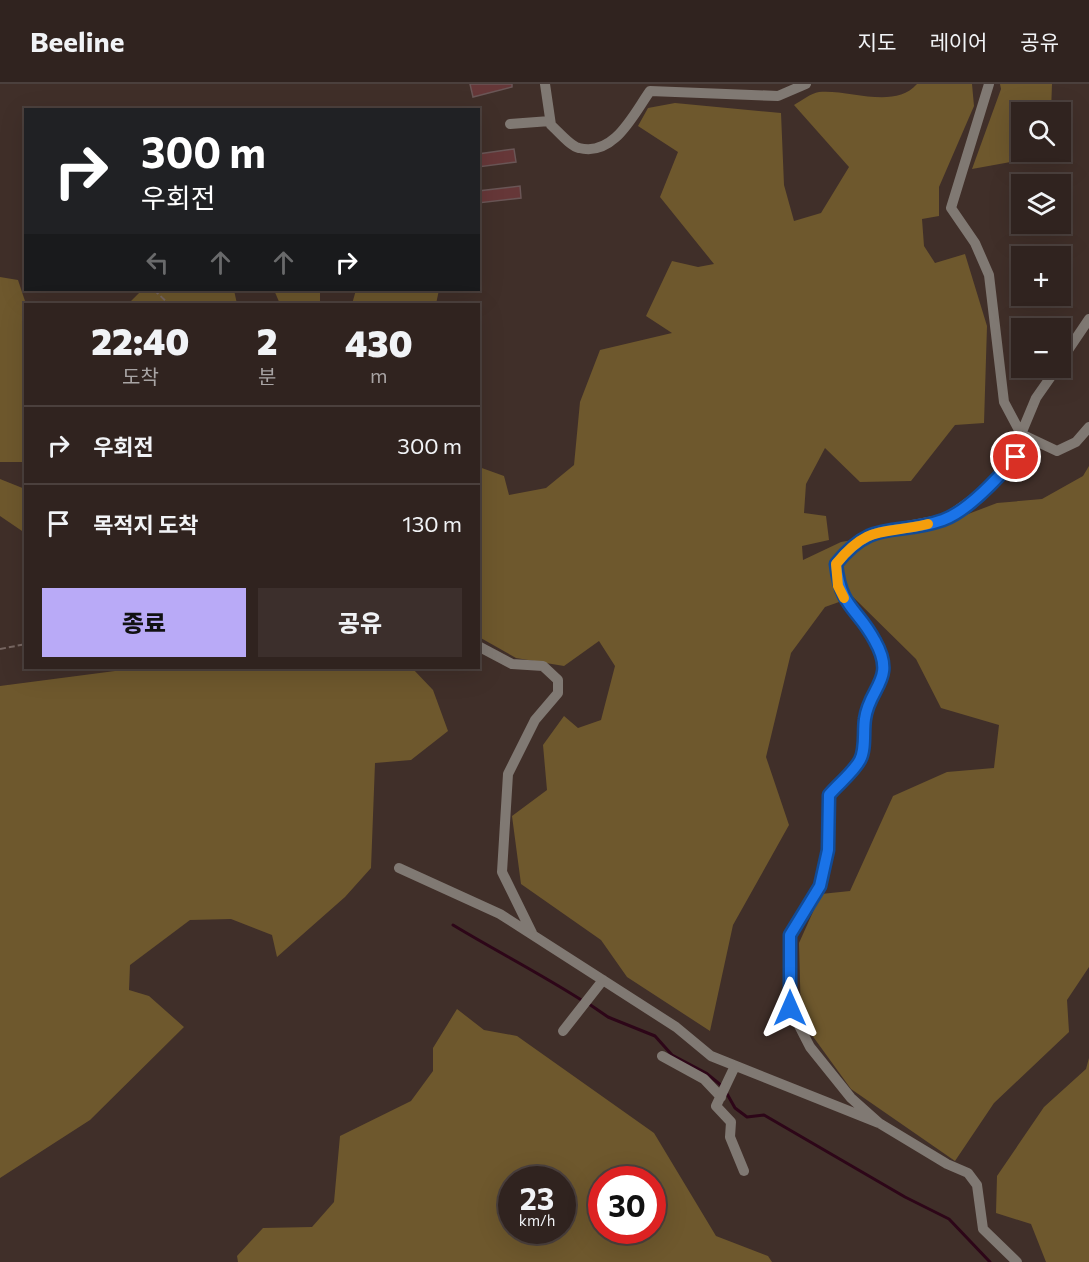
<!DOCTYPE html>
<html lang="ko">
<meta charset="utf-8">
<style>
:root{--surface:#30231f;--page:#3c2f2c;--text:#f1f3f6;--muted:#a8a4a4;--line:#4b403d;--accent:#b9aaf7}
body{margin:0;font-family:Commissioner,"Noto Sans KR",sans-serif;background:var(--page);color:var(--text);height:100vh;display:flex;flex-direction:column;font-size:22px;white-space:nowrap}
*{box-sizing:border-box;margin:0}
p{font-size:20px;color:var(--muted)}
.icon{flex:none;width:33px;height:33px;fill:none;stroke:currentColor;stroke-width:2;stroke-linecap:round;stroke-linejoin:round}
.map{position:relative;flex:1;overflow:hidden}
.sheet{position:absolute;left:24px;top:219px;width:456px;height:366px;display:flex;flex-direction:column;background:var(--surface);border-radius:0px;box-shadow:0 6px 24px #0002,0 0 0 2px var(--line)}
.sheet>*{flex:none}
.hud{position:absolute;left:24px;top:24px;width:456px;height:183px;border-radius:0px;box-shadow:0 6px 24px #0002,0 0 0 2px var(--line);background:#202124;color:#fff;overflow:hidden}
.tools{position:absolute;left:1011px;top:18px;display:grid;gap:12px}
.tools a{display:grid;place-items:center;width:60px;height:60px;border-radius:0px;background:var(--surface);box-shadow:0 6px 24px #0002,0 0 0 2px var(--line);font-size:30px}
.speed{position:absolute;left:498px;top:1082px;display:flex;gap:12px;font-size:30px;font-weight:700;text-align:center}
.speed>*{display:grid;place-content:center;width:78px;height:78px;border-radius:50%;background:var(--surface);box-shadow:0 6px 24px #0002,0 0 0 2px var(--line);line-height:1}
.speed small{font-size:15px;font-weight:400}
.speed .limit{border:9px solid #d22;background:#fff;color:#111}
.pin{position:absolute;display:grid;place-items:center;width:51px;height:51px;color:#fff;margin:-26px;border:3px solid #fff;border-radius:50%;box-shadow:0 2px 6px #0007}
.me{position:absolute;width:66px;margin:-33px;rotate:0deg;stroke-linejoin:round;filter:drop-shadow(0 0 4px #0008)}
.turn{display:flex;align-items:center;gap:21px;height:126px;padding:0 18px;font-size:27px}
.turn .icon{width:78px;height:78px;stroke-width:2.5}
.turn b{display:block;font-size:42px;line-height:51px}
.lanes{display:flex;align-items:center;height:57px;padding:0 18px;background:#0003;justify-content:center;gap:30px;direction:ltr}
.lanes .off{opacity:.35}
.eta{display:flex;justify-content:space-evenly;align-items:center;height:102px;text-align:center}
.eta b{font-size:36px;font-weight:800;line-height:42px}
.button{display:flex;gap:12px;margin-top:auto;padding:12px 18px}
.button a{flex:1;height:69px;border-radius:0px;background:var(--accent);color:#111;font-size:24px;font-weight:800;line-height:69px;text-align:center}
.button a+a{background:var(--page);color:var(--text)}
ul{padding:0;list-style:none}
li{display:flex;align-items:center;gap:18px;height:78px;padding:0 18px;border-top:2px solid var(--line)}
li div{flex:1}
li b{display:block;font-size:22px}
li em{font-style:normal}
header{display:flex;align-items:center;gap:36px;box-sizing:border-box;height:84px;padding:0 30px;background:var(--surface);border-bottom:2px solid var(--line)}
header strong{font-size:28px}
nav{display:flex;gap:33px;margin-inline-start:auto;font-size:21px}
.map>svg:first-child{display:block}
</style>
<header>
<strong>Beeline</strong>
<nav><a>지도</a><a>레이어</a><a>공유</a></nav>
</header>
<div class="map">
<svg width="1089" height="1178" viewBox="0 0 1089 1178">
<rect width="100%" height="100%" fill="#402f29"/>
<!-- forest -->
<path fill="#6e582d" fill-rule="evenodd" d="M917,0H972L974,22L939,103V132L922,135L924,162L935,179L965,170L987,242L984,339L955,341L911,397L860,398L825,364L806,400L804,429L826,432L829,456L802,462L803,476L841,458L942,440L997,419L1042,415L1083,392L1089,382V883L1067,916L1069,948L994,1019L955,1077L851,1005L801,936L799,859L821,810L850,807L893,712L947,688L994,684L999,641L941,624L916,575L853,513L825,523L791,569L766,673L789,741L733,841L710,947L627,893L601,856L521,800L512,732L547,706L543,661L564,632L578,644L601,636L615,582L599,557L564,582L516,574L479,553V383L504,392L509,411L546,404L574,381L580,318L600,266L672,249L646,232L672,177L698,183L714,180L660,113L678,68L638,42L648,24L675,19L781,29L784,101L794,137L821,129L849,83L794,21C801,17 811,9 819,8C849,5 894,26 917,0Z
M1000,0H1052L1051,28H1022V68H1028L1016,77L972,85L1001,5Z
M0,193L18,196L26,220L25,378H0Z
M142,206H234L237,220H128Z
M274,206H320V220H280Z
M356,206H439L436,220H352Z
M0,395L25,405V449L0,432Z
M138,584H412L433,606L448,647L411,676L375,679L371,784L345,813L277,873L272,851L231,835L190,836L130,881L129,906L149,912L184,943L90,1036L0,1094V602Z
M457,925L484,946L517,952L654,1049L716,1152L768,1172L772,1178H238L237,1172L263,1144L312,1143L334,1118L340,1052L411,1017L433,987V964ZM512,1095H562V1146H512ZM602,1095H652V1146H602Z
M1089,974V1178H1046L1031,1140L996,1129L997,1092L1044,1023L1086,985Z"/>
<g fill="none" stroke-linecap="round" stroke-linejoin="round">
<!-- stream -->
<path stroke="#2d0618" stroke-width="3" d="M453,841C496,867 541,890 583,917
M589,920L608,933L655,952L672,971L706,989L722,1002
M726,1008L735,1024L747,1033L764,1031L905,1113L949,1135L990,1178"/>
</g>
<!-- building -->
<path fill="#663738" stroke="#6a5656" stroke-width="1.5" d="M470,0H512V3L473,13Z
M514,65L516,78L478,83V70Z
M520,102L521,114L478,119V107Z"/>
<g fill="none" stroke-linecap="round" stroke-linejoin="round">
<!-- path -->
<path stroke="#776762" stroke-width="2" stroke-dasharray="6 3" stroke-linecap="butt" d="M154,206L169,220
M0,565L26,560"/>
<!-- minor -->
<path stroke="#807973" stroke-width="10" d="M545,0L551,41C558,47 570,62 579,64C614,73 633,31 650,7L778,12L806,0
M989,0L951,124L975,159L989,191L1004,318L1021,350L1057,367L1076,358L1089,343
M510,40L550,37
M1060,278L1089,235
M478,562L512,580L543,582L558,596V609L535,636L508,690L502,788L532,849
M399,784L500,830L676,943L711,972L879,1039L947,1080L968,1089L977,1101L983,1145L1017,1178
M563,947L603,896
M662,972L704,995L721,1013
M735,982L716,1022L731,1038L730,1053L744,1087
M879,1039L851,1014L810,963L790,924V851L820,803L828,766L829,711C838,700 853,689 860,676C866,665 863,648 865,635C869,603 897,596 875,557C857,524 841,525 836,480L849,464L875,448L945,435L991,402L1016,373L1021,350L1036,314L1057,284"/>
</g>
<g fill="none" stroke-linecap="round" stroke-linejoin="round">
<!-- route casing -->
<g stroke="#114b97" stroke-width="15">
<path id="route" d="M790,924V851L820,802L828,766L829,711C838,700 853,689 860,676C866,665 863,647 865,635C869,603 897,596 875,557C857,523 841,525 836,480C874,433 895,453 943,436C968,427 999,393 1016,373"/>
</g>
<!-- route -->
<use href="#route" stroke="#1a73e8" stroke-width="10"/>
<!-- slow -->
<path stroke="#f59e0b" stroke-width="10" d="M844,514L838,502L836,480C869,439 884,451 928,440"/>
</g>
</svg>
<div class="tools">
<a><svg class="icon" aria-label="search" viewBox="0 0 24 24"><circle cx="10" cy="10" r="6"/><path d="M15 15l6 6"/></svg></a>
<a><svg class="icon" aria-label="layers" viewBox="0 0 24 24"><path d="M12 4l9 5-9 5-9-5zM3 14l9 5 9-5"/></svg></a>
<a>+</a>
<a>−</a>
</div>
<div class="speed"><div>23<small>km/h</small></div><div class="limit">30</div></div>
<div class="pin" style="left:1016px;top:373px;background:#d93025"><svg class="icon" aria-label="arrive" viewBox="0 0 24 24"><path d="M6 21V4h12l-3 4 3 4H6"/></svg></div>
<svg class="me" style="left:790px;top:924px" viewBox="-20 -20 40 40"><path d="M0-17L14 15 0 8-14 15z" fill="#1a73e8" stroke="#fff" stroke-width="4"/></svg>
<div class="hud">
<div class="turn"><svg class="icon" aria-label="right" viewBox="0 0 24 24"><path d="M7 20v-9h11M14 6l5 5-5 5"/></svg><div><b>300 m</b>우회전</div></div>
<div class="lanes"><svg class="icon off" aria-label="left" viewBox="0 0 24 24"><path d="M17 20v-9H6M10 6l-5 5 5 5"/></svg><svg class="icon off" aria-label="ahead" viewBox="0 0 24 24"><path d="M12 20V5M6 11l6-6 6 6"/></svg><svg class="icon off" aria-label="ahead" viewBox="0 0 24 24"><path d="M12 20V5M6 11l6-6 6 6"/></svg><svg class="icon" aria-label="right" viewBox="0 0 24 24"><path d="M7 20v-9h11M14 6l5 5-5 5"/></svg></div>
</div>
<section class="sheet">
<div class="eta">
<div><b>22:40</b><p>도착</p></div>
<div><b>2</b><p>분</p></div>
<div><b>430</b><p>m</p></div>
</div>
<ul>
<li><svg class="icon" aria-label="right" viewBox="0 0 24 24"><path d="M7 20v-9h11M14 6l5 5-5 5"/></svg><div><b>우회전</b></div><em>300 m</em></li>
<li><svg class="icon" aria-label="arrive" viewBox="0 0 24 24"><path d="M6 21V4h12l-3 4 3 4H6"/></svg><div><b>목적지 도착</b></div><em>130 m</em></li>
</ul>
<div class="button"><a>종료</a><a>공유</a></div>
</section>
</div>
